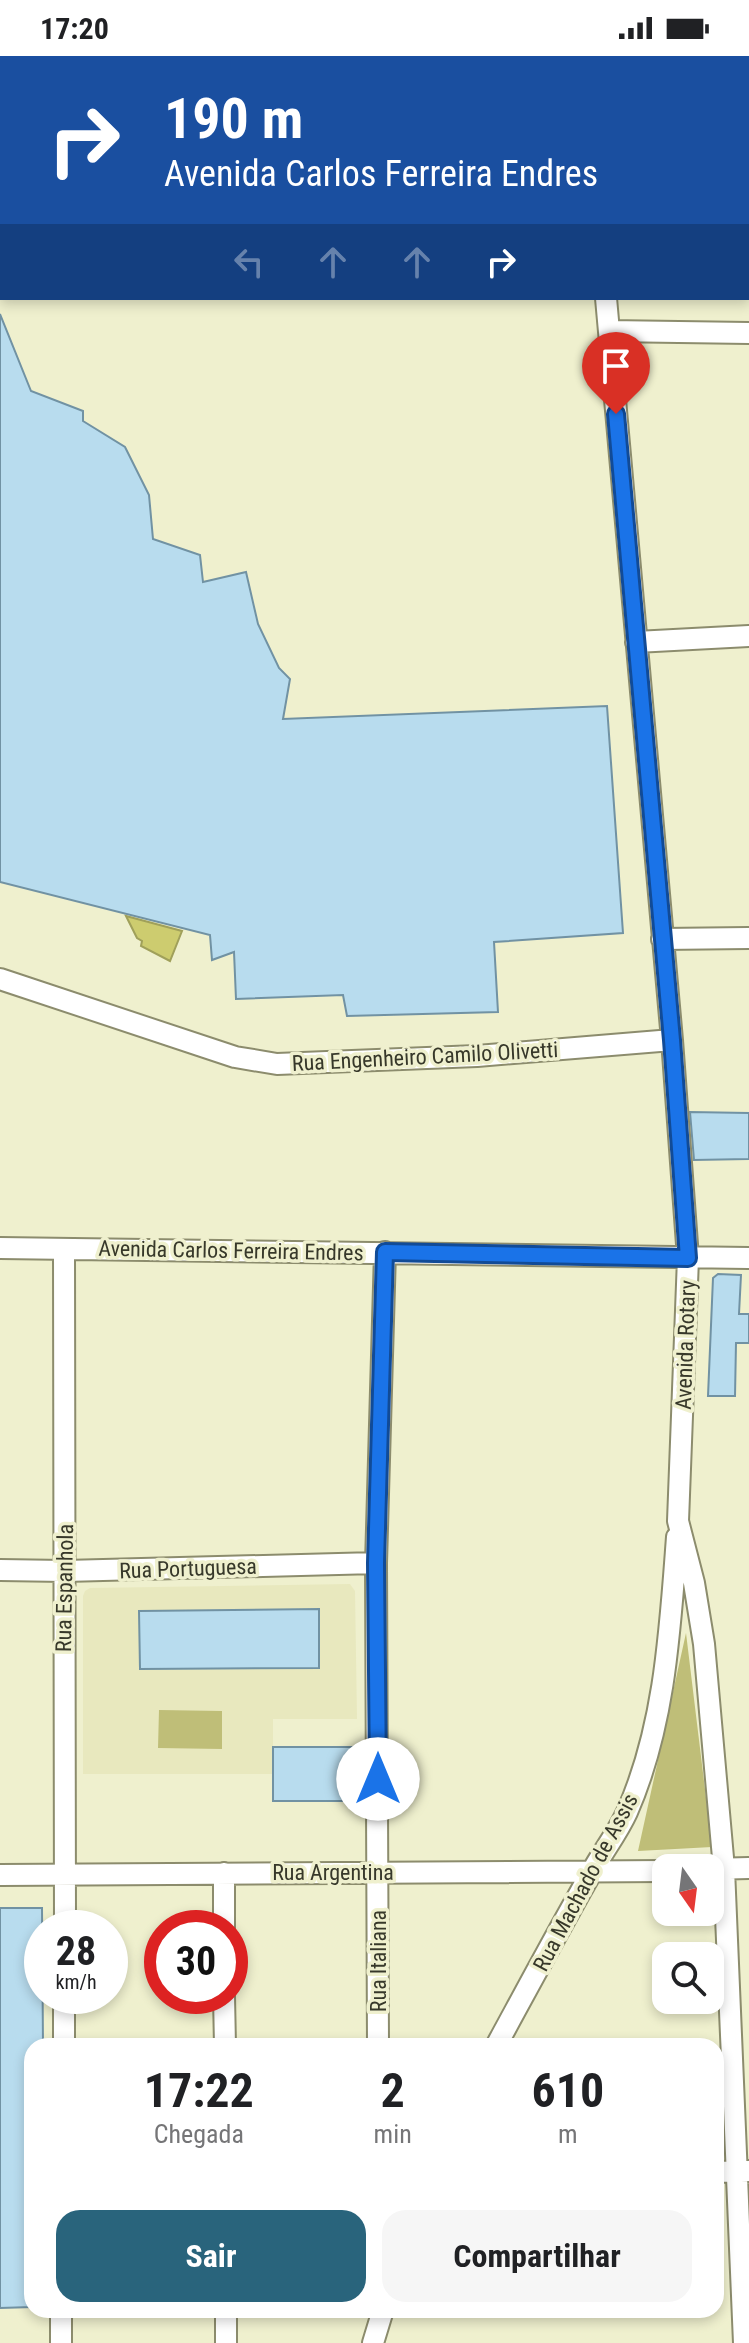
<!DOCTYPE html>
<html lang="pt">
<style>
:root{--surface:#fff;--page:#f6f6f6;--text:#202124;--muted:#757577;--accent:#29647c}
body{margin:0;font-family:"Roboto Condensed",sans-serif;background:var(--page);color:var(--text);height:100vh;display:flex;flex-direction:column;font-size:30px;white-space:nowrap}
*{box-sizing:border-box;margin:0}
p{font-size:26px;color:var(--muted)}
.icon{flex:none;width:44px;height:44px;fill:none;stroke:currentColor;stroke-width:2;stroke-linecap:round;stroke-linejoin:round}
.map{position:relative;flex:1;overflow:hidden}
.sheet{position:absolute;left:24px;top:1982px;width:700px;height:280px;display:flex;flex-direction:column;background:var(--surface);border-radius:24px;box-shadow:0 4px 12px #0003}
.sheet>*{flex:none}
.guide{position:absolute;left:0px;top:0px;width:750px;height:244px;box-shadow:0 4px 12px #0003;background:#1a4fa0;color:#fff;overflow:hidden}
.needle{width:52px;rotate:166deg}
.tools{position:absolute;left:652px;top:1798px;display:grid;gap:16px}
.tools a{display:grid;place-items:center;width:72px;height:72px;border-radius:16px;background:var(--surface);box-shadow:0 4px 12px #0003;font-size:40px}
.speed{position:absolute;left:24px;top:1854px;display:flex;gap:16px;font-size:40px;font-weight:700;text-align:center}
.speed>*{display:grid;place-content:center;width:104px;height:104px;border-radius:50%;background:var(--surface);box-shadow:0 4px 12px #0003;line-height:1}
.speed small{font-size:20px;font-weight:400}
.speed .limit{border:12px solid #d22;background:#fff;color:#111}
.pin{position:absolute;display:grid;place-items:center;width:68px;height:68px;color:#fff;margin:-82px -34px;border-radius:50% 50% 50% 0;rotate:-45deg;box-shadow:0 0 8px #0007}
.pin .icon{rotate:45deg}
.me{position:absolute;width:88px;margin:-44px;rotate:0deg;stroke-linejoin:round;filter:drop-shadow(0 0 6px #0008)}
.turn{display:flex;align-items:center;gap:28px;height:168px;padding:0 32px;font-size:36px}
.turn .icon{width:104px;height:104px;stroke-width:2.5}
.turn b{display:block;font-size:56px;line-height:68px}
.lanes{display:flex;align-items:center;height:76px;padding:0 32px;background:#0003;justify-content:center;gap:40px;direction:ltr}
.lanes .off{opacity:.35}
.eta{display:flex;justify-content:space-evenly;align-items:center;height:136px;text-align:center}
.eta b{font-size:48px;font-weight:700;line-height:56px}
.button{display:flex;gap:16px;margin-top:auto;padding:16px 32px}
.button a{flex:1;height:92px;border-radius:24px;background:var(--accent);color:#fff;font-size:32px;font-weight:700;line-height:92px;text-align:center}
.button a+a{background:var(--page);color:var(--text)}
.status{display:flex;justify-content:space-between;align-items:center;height:56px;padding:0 40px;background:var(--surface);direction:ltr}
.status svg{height:22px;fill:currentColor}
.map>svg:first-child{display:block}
</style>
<div class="status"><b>17:20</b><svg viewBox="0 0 49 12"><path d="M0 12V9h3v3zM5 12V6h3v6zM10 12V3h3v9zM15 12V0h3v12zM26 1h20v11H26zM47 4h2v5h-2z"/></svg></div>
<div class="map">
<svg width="749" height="2287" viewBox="0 0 749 2287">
<rect width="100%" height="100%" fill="#eff0ce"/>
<!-- built -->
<path fill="#e8e8be" d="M350,1528L355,1535L357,1663H273V1718H83V1540L85,1535L90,1532Z"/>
<!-- green -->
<path fill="#bfbe78" d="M686,1577L712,1791L638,1795Z
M159,1654L222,1655V1693L158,1692Z"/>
<!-- water -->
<path fill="#cdcc6f" stroke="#a0a05a" stroke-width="2" d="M126,860L182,875L170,905L141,890L142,885L137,882Z"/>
<!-- building -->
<path fill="#b8dcee" stroke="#7192a3" stroke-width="2" d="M0,258L31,335L83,355V365L125,391L149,439L153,483L200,499L203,526L246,516L258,568L279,612L290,623L283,663L607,650L623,877L494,886L498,956L347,960L343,939L236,943L234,896L212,904L210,879L0,826Z
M690,1056L749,1057V1103L694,1104Z
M718,1218L741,1219L739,1258H749V1287H736L735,1340H708L713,1222Z
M319,1553V1612L140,1613L139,1555Z
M273,1691H358V1745H273Z
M0,1852H42L43,1990H32V2251L0,2252Z"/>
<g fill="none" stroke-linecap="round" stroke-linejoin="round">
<!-- minor casing -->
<g stroke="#8c8c6d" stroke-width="24">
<path id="minor" d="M586,0V2
M606,242L672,984L688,1202L678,1465L694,1527L704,1588L724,1813L744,2287
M609,275L749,277
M636,586L749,580
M662,883L749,882
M0,923L235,1001L277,1008L477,1000L672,984
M0,1192L749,1202
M64,1193L65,1872
M0,1514L65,1515L376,1507
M710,1813L749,1812
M224,1817V1872
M0,1819L666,1815
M224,1940L225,1990
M64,1990V1940
M378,1990L376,1507L385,1196
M496,1990C527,1933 558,1875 590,1819C601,1798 617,1778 627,1756C665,1670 670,1574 677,1481
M716,2116L749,2115
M226,2254V2287
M61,2287V2254
M373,2287L383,2254"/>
</g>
<!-- minor -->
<use href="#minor" stroke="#fff" stroke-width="20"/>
</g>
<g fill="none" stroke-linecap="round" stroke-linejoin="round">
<!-- route casing -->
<g stroke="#114b97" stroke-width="20">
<path id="route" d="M378,1723L376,1507L385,1196L688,1202L672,984L616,358"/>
</g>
<!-- route -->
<use href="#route" stroke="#1a73e8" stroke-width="14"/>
</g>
<g text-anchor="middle" stroke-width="7" stroke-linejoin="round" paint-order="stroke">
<!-- street labels -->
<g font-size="22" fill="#37382a" stroke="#eff0ce">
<text transform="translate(425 1000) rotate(-3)" y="8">Rua Engenheiro Camilo Olivetti</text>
<text transform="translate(231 1194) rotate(1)" y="8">Avenida Carlos Ferreira Endres</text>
<text transform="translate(685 1289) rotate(-88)" y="8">Avenida Rotary</text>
<text transform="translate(188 1512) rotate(-2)" y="8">Rua Portuguesa</text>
<text transform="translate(64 1532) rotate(-89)" y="8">Rua Espanhola</text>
<text x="333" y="1824">Rua Argentina</text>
<text transform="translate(585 1826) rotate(-62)" y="8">Rua Machado de Assis</text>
<text transform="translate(378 1905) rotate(-90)" y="8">Rua Italiana</text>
</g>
</g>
</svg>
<div class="tools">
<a><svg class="needle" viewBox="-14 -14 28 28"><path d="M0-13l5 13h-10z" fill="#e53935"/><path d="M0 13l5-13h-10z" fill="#757577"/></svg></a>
<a><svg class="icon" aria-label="search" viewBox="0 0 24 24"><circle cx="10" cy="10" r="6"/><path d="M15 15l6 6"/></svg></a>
</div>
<div class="speed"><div>28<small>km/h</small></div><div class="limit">30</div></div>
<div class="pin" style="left:616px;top:358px;background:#d93025"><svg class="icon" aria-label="arrive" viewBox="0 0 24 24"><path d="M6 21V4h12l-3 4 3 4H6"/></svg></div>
<svg class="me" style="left:378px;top:1723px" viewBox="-20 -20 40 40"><circle r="19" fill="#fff"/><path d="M0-13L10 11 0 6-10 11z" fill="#1a73e8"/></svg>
<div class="guide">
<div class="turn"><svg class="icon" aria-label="right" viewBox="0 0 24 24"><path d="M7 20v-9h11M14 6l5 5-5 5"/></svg><div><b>190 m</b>Avenida Carlos Ferreira Endres</div></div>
<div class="lanes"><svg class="icon off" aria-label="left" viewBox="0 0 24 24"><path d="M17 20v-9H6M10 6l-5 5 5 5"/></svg><svg class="icon off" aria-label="ahead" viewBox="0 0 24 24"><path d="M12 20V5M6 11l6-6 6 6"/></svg><svg class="icon off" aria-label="ahead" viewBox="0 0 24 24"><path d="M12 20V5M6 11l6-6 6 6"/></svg><svg class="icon" aria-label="right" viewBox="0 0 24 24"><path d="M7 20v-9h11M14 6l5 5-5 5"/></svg></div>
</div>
<section class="sheet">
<div class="eta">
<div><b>17:22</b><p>Chegada</p></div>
<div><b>2</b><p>min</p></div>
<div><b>610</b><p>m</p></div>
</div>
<div class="button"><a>Sair</a><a>Compartilhar</a></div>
</section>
</div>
